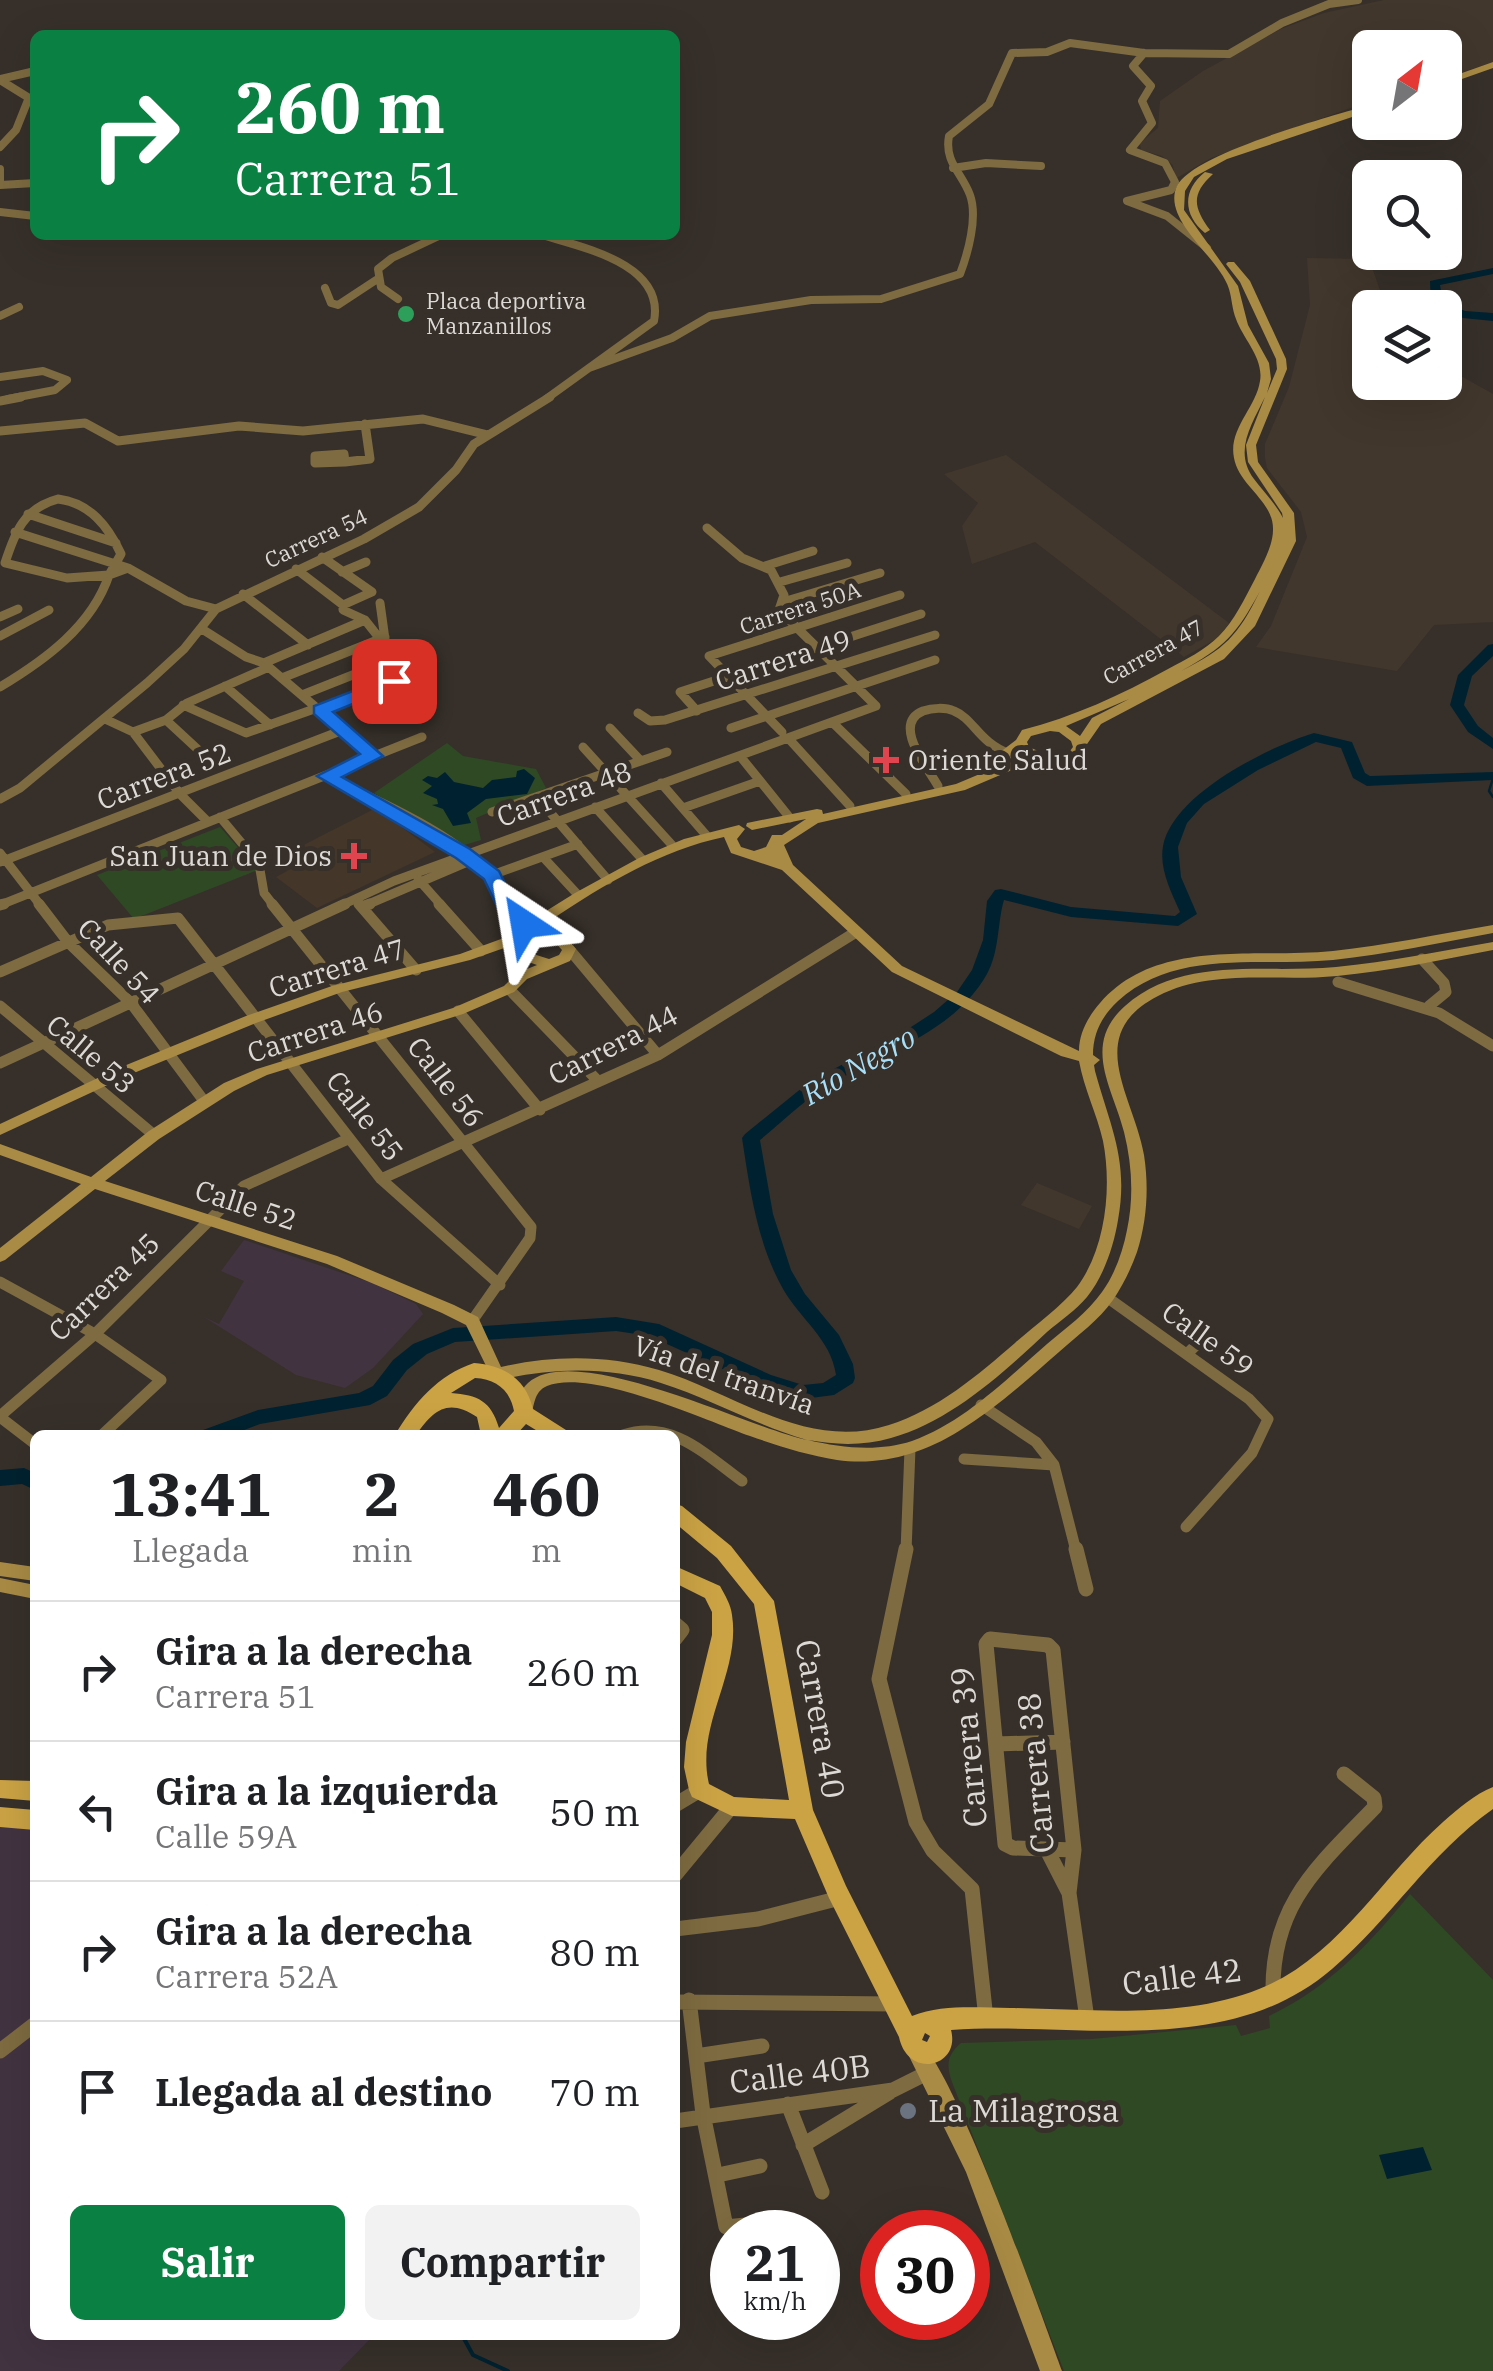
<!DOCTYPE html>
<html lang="es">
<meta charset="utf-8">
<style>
:root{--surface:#fff;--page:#f2f2f2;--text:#202124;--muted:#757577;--line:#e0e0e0;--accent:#0b8043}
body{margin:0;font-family:"IBM Plex Serif",serif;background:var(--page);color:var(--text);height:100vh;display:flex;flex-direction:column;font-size:38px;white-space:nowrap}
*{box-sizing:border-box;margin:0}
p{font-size:32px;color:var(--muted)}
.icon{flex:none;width:55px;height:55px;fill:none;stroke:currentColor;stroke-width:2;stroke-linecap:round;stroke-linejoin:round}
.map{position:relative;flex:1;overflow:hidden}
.side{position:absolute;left:30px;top:1430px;width:650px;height:910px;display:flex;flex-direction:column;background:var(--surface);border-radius:15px;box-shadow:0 10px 40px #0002}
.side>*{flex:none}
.hud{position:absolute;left:30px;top:30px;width:650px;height:210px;border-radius:15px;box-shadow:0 10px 40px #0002;background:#0b8043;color:#fff;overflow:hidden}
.needle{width:65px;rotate:31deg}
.buttons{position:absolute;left:1352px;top:30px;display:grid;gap:20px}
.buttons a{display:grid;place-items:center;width:110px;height:110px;border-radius:15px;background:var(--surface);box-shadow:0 10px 40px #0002;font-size:50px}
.speed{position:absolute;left:710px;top:2210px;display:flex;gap:20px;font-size:50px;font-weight:700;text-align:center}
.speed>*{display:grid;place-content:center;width:130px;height:130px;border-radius:50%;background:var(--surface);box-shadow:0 10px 40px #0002;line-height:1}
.speed small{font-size:25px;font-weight:400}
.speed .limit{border:15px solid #d22;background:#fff;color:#111}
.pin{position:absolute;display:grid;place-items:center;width:85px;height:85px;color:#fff;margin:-42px;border-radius:20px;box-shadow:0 5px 15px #0006}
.me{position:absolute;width:110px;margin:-55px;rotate:327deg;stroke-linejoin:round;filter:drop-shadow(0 0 8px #0008)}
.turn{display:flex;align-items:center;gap:35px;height:210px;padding:0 40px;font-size:45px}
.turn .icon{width:130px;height:130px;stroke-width:2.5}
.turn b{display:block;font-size:70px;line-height:85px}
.eta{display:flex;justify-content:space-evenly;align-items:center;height:170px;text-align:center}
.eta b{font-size:60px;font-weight:800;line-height:70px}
.button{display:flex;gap:20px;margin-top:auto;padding:20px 40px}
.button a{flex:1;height:115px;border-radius:15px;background:var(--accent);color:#fff;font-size:40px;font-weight:800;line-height:115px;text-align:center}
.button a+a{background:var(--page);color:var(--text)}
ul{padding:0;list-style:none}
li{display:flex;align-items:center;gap:30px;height:140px;padding:0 40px;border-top:2px solid var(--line)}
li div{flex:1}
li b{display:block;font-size:38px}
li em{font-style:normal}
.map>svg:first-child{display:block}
</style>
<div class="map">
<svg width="1493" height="2371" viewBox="0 0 1493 2371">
<rect width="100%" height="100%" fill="#37302a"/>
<!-- built -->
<path fill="#42372c" d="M1384,0H1493V62L1445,78V48H1370V101L1211,158L1175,179L1173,165L1162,156L1141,150L1140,143L1158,128L1160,101L1203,71L1281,29L1324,13Z
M1307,258L1369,259L1386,307L1370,308V382H1445V367L1493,394V622L1434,625L1397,671L1256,647L1271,626L1307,537L1301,512L1267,468L1265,457V444L1289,387L1310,305Z
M1006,455L1229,623L1218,638L1184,657L1035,542L972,564L962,526L978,503L944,474Z
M1037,1183L1092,1206L1079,1229L1021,1205Z"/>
<!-- education -->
<path fill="#423340" d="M244,1240L372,1283L416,1304L423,1314L373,1368L345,1388L296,1375L204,1317L219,1324L244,1281L221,1271Z
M0,1826L35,1827V2335H374L339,2371H0Z"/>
<!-- medical -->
<path fill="#443628" d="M376,808L435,852L317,908L276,877L287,871L274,860Z"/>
<!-- green -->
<path fill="#2f4924" d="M447,743L463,756L536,769L546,788L476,818L481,840L461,846L374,793Z
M220,827L258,870L134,919L97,875Z
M1410,1894L1493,1980V2371H1064L952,2082C946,2065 947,2055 961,2043L1092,2039L1236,2025L1241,2036L1270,2028L1269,2016C1328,1988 1370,1944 1410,1894Z"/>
<!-- water -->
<path fill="#002230" d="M524,769L535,778L527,794L486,799L467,813L471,823L453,826L443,809L432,805L438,804L437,799L423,793L432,786L422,780L428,776L437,778L445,772L454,782L483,788L492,780L516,777L517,771Z
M1423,2147L1432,2170L1387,2179L1379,2155Z"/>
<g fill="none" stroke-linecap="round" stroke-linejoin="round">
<!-- stream-far1 -->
<path stroke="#002230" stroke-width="2.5" d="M1493,778L1489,791L1493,797"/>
<!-- stream -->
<path stroke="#002230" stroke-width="4" d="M462,2335L473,2355L508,2371"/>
<!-- river -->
<path fill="#002230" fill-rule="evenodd" d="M1493,268V274L1440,285L1443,302L1465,311L1493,313V321L1463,318L1445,311V308H1436L1431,304L1430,281Z
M1493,644V656L1472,676L1464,705L1478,726L1493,738V749L1468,732L1450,705L1458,675L1488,645Z
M1314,733L1352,742L1365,773L1370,776L1493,772V780L1367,786L1353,778L1341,748L1316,742L1258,770L1204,804L1187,823L1178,847L1181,877L1197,914L1178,926L1071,917L1004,900C997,924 1000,950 987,974C953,1034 881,1053 826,1087C802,1102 782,1122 760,1140L773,1214L791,1270L805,1294L839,1335L853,1364L855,1378L853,1383L834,1395L803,1399L758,1385L649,1336L616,1331L455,1342L427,1354L407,1370L387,1396L370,1405L260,1424L231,1435H200L203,1430L258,1410L359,1393L373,1386L393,1360L413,1344L453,1328L616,1317L659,1324L771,1375L803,1385L823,1383L836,1375C831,1339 800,1319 783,1289C757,1243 750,1190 742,1138L745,1134L808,1083L908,1029L934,1012L957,992L972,970L983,940L987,901L995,890L1001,889L1071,907L1175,916L1180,912C1171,892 1159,869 1163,846C1173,794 1268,747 1314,733Z
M24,1468L35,1473V1490L22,1484L0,1486V1470Z"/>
<!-- street-far3 -->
<path stroke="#7e6b41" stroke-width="8" d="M1144,53L1133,66L1151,86L1142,101L1152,123L1130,150L1165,163L1175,182L1171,190L1127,201L1167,216L1207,248
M0,79L35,71
M0,80L34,101
M0,147L16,130L28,100
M953,168L986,163L1041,166
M0,169V185
M0,185L35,183
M0,212L35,216
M542,235C584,248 665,264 654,321L546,399
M325,288L331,303L338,305L376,280
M398,299L381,287L378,269L392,258L441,235
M0,316L19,307
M589,368L672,338L710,316L811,300L881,299L960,274C968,253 978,217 970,195C962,173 944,162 949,136L989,104L1012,53L1047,52L1070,43L1144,53L1229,54L1282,23L1329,4L1358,0
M0,377L43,371L67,380L55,390L8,399"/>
<!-- street-far2 -->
<path stroke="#7e6b41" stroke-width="9" d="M0,401L21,397
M0,431L85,423L118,441L239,426L303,431L423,419L488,435
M344,454L345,462L315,463V456Z
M345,462L370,459L365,424
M58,499C90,503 108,526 121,554L109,575L67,578L5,563C15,532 24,508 58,499Z
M28,514L116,543
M15,532L128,568L186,601L216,609
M322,557L372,592L343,605
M765,566L813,551
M296,569L343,605V610L365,620L380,639
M342,572L366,562
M109,575L128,568
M780,582L847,563
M243,594L308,645
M783,602L880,573
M0,617L18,609
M202,629L246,657L264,663L373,756
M0,636L49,610
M264,663L365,620
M282,678L385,637
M225,686L270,725
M0,687C45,660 92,626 109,575
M302,695L388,661L380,603
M183,705L246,733L317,708
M320,710L393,681
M697,711L680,692L921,614
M638,713L650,721L665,720L935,635
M105,719L133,732L180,794L208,822
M166,720L206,757
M832,722L906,794
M610,728L641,761
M731,728L935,660
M133,732L166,720L187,703L269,667
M782,732L709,656L900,595
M789,739L850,806
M583,747L672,845
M740,756L790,818
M327,776C381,804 489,845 509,906
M661,783L706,835
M938,786C928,768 891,724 923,711C932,708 945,707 954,711C974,719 979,743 1010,754
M537,797L608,880
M0,799L20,788L147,683L184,649L216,609L364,539L419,507L456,470L474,444L550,397
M595,807L642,859
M683,808L760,781
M492,812L667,752
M220,817L259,864L264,893L274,906
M0,853L41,906
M543,857L579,896
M0,862L343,730
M492,875L578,844
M418,879L442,906
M359,903L362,906
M0,905L422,737
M340,906L394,881L876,706L779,610L784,595L771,570L742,558L707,528
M364,906L472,860"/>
<!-- street-far1 -->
<path stroke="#7e6b41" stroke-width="11" d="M39,904L68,942L131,1003L204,1101
M272,904L531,1227L530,1238L472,1321
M359,904L416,970
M439,904L481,951
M508,904L509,941
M0,905L4,904
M362,907L370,904
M569,949L658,1055
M1422,959L1444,983L1446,992L1429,1006
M0,972L108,925L178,918L381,1179L500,1285
M1338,982L1439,1013L1493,1046
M509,989L598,1081
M0,1006L154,1135
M458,1011L540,1110
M0,1063L345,904
M381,1179L658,1055L856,932
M0,1282L95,1334L161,1380L102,1435
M1108,1298L1249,1399L1268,1419L1252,1453L1186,1527
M1187,1354L1207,1334
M981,1405L1036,1442L1054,1465L1076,1551
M0,1416L95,1334L244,1186L348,1139
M0,1417L35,1444
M623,1435C671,1419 705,1454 742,1481
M964,1459L1054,1465
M906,1551L910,1449"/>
<!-- street -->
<path stroke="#7e6b41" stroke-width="15" d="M906,1549L879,1679L916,1822L933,1851L972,1889L986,2019
M1076,1549L1086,1589
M675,1624L682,1630L675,1639
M990,1639L1048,1645L1053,1650L1074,1850L1013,1848L1005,1844L986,1644Z
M996,1744L1063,1742
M675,1805L700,1790
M1047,1850L1068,1891
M1074,1850L1069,1893L1087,2019
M675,1875L732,1806
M675,1929L758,1919L840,1898
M1273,1994C1271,1905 1317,1867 1375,1807L1374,1798L1344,1774
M689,2000L703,2114L726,2227L773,2222
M675,2002L894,2004
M0,2051L35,2024
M696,2056L762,2046
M788,2104L822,2192
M675,2121L893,2090L929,2072
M803,2145L890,2092
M718,2175L760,2166"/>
<!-- secondary -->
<path fill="#a98b45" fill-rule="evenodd" d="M1493,62V68L1445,85V79Z
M1370,105V111L1227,159L1194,177L1185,191L1184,210L1238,286L1248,325L1269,363L1271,379L1267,393L1277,369L1276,359L1240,282L1226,264L1228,262H1234L1250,281L1286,359L1287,369L1256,445L1258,462L1294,513L1296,541L1255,626L1224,659L1101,724L1078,757L1062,764L1012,770L965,790L818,823L784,845L793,865L902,966L1079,1051C1079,1033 1088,1017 1100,1003C1157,937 1256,959 1333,951C1387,945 1440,934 1493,925V933C1440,943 1387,954 1333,960C1261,967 1176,948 1118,1001C1102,1016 1093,1033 1093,1055L1100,1060L1094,1065L1095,1071C1110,1126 1129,1160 1118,1220C1114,1245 1104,1276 1087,1297C1076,1310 1060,1321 1047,1332C1002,1374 951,1421 891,1438C863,1446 836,1445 808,1440C842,1448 878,1452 912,1441C963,1423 1007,1379 1047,1344C1066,1328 1087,1313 1102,1292C1115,1274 1123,1251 1127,1230C1134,1197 1132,1164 1124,1132C1113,1088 1081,1045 1125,1006C1183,955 1266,974 1336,967C1389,962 1441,951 1493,942V950C1441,960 1389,971 1337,976C1278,982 1212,968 1158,996C1082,1035 1134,1096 1144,1155C1149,1187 1147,1221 1137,1252C1131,1269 1123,1285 1113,1300C1099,1320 1078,1335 1059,1352C1027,1380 995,1409 959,1431C922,1454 881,1466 837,1460C807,1455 778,1446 750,1436C705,1420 591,1368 547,1386C533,1392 535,1406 530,1417H518C515,1406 518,1392 528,1383C575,1340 749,1428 807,1440C756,1425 711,1399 661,1383C607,1366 552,1368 498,1380L492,1378L466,1325L442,1313L327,1264L95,1189L5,1260L0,1262V1248L81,1184L0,1155V1144L91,1177L149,1131L224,1083L257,1069L453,1008L504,986L517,973L537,965L517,958L507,947L470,960L342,992L256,1023L129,1075L0,1135V1124L119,1068L246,1016L332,986L460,954L501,939L575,893L639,858L684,839L739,825L745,829L737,839L741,847L754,851L766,847L772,835H782L806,819L752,830L746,826L747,823L817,809L822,810L823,814L956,784L1006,763L1037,759L1018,750L992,769H984L982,766L1016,740L1022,730C1073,717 1121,695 1168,669C1185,660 1205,650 1219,636C1234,621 1245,598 1255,579C1262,565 1273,546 1273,530C1274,501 1239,486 1234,458C1228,429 1256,408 1260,381C1264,358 1243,339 1236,319C1232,309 1232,299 1229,289C1220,258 1161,220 1177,186C1193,153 1332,116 1370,105ZM1265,397L1246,445L1248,462L1282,513L1283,518C1275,503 1264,492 1254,479C1233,451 1252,424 1265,397ZM1260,591C1238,636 1225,649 1181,671C1225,647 1236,635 1260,591ZM1129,699L1092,718L1080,736L1066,726ZM1050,731L1059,732L1071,741L1073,747L1070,751L1052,757L1029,747L1027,742L1031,736ZM724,837L731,853L782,870L892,972L1061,1056L1079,1061C1084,1089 1097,1114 1103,1141C1112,1187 1106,1248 1077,1287C1062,1306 1034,1326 1015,1343C978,1375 937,1410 889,1425C807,1452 733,1392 659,1370C607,1355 554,1355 501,1367L478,1317L454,1305L337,1256L105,1181L159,1139L234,1091L267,1075L463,1014L514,992L527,979L570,961L576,949L551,920C603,885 662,850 724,837ZM541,927L562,950L559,955L549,959L527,952L517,942Z
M1205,172L1213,174C1191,194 1193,207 1210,230L1205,233C1183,215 1182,190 1205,172Z
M0,1562L35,1567V1581L0,1576Z
M0,1578L35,1585V1599L0,1592Z
M916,2040C950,2054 1044,2323 1062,2371H1040L966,2172L906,2050L909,2043Z"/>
<!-- primary -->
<path fill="#cba345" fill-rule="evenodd" d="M474,1363C504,1365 526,1379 533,1409L566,1430L569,1435H544L526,1424L516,1435H481L477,1417C447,1397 433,1411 416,1435H395C414,1403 438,1375 474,1363ZM475,1378C496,1379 510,1390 514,1411L499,1428C491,1401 478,1395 451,1393Z
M675,1504L682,1506L731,1546L774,1601L813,1810L846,1886L912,2016C943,2004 978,2008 1010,2008C1091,2009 1182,2020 1259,1989C1338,1958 1382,1876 1443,1822C1458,1809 1475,1794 1493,1787V1809C1430,1853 1390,1920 1332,1969C1226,2060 1077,2021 951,2030C961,2067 908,2080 899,2037L829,1898L795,1819L732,1816L692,1797L689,1790L684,1767L686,1742L712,1635V1612L705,1598L675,1583V1566L720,1586C725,1595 731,1605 732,1615C741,1673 695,1725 709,1784L734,1797L789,1800L754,1604L717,1558L675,1523ZM925,2033L930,2036L927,2042L922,2040Z
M0,1780L35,1781V1801L0,1798Z
M0,1807L35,1810V1830L0,1827Z"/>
</g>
<!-- route -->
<path fill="#1a73e8" stroke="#114b97" stroke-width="2.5" d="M394,675L400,677V685L333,712L383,756L342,777L470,849L499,871L521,916L534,924L531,928L506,925L484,879L456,858L317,776L360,754L314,714V706Z"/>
<!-- markers -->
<circle fill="#2e9e5b" stroke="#37302a" stroke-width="4" cx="406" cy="314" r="10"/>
<g fill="#e0444e" stroke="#37302a" stroke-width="4">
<path d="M881 745h10v10h10v10h-10v10h-10v-10h-10v-10h10z"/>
<path d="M349 841h10v10h10v10h-10v10h-10v-10h-10v-10h10z"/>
</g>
<circle fill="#6b7280" stroke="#37302a" stroke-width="4" cx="908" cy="2111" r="10"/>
<g text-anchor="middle" stroke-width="10" stroke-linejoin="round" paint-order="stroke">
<!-- far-poi labels -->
<g font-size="22" fill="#ddd9d5" stroke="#37302a" text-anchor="start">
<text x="426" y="309">Placa deportiva<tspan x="426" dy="25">Manzanillos</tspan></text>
</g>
<!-- far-street labels -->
<g font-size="22" fill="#ddd9d5" stroke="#37302a">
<text transform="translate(316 538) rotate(-25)" y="8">Carrera 54</text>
<text transform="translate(800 608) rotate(-18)" y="8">Carrera 50A</text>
<text transform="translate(1153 652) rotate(-29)" y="8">Carrera 47</text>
</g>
<!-- street labels -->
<g font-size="28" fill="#ddd9d5" stroke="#37302a">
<text transform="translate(783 660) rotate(-18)" y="10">Carrera 49</text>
<text transform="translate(164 776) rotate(-21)" y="10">Carrera 52</text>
<text transform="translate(564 794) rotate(-20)" y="10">Carrera 48</text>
<text transform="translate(119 961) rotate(47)" y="10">Calle 54</text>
<text transform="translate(337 968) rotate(-17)" y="10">Carrera 47</text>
<text transform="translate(315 1032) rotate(-18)" y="10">Carrera 46</text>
<text transform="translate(613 1045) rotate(-27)" y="10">Carrera 44</text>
<text transform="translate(91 1054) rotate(40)" y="10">Calle 53</text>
<text transform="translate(446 1082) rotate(52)" y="10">Calle 56</text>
<text transform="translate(365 1116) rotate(52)" y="10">Calle 55</text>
<text transform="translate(246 1205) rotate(18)" y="10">Calle 52</text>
<text transform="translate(104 1287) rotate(-44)" y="10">Carrera 45</text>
<text transform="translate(1208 1339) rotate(36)" y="10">Calle 59</text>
<text transform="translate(724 1375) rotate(19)" y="10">Vía del tranvía</text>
</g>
<!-- poi labels -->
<g font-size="28" fill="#ddd9d5" stroke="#37302a" text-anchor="start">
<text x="908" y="770">Oriente Salud</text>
<text x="332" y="866" text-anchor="end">San Juan de Dios</text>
</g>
<!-- water labels -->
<g font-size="30" font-style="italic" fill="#a7dff8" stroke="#37302a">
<text transform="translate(859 1066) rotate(-30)" y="10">Río Negro</text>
</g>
<!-- near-street labels -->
<g font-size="32" fill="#ddd9d5" stroke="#37302a">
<text transform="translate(820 1719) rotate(80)" y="11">Carrera 40</text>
<text transform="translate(969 1747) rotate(-95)" y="11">Carrera 39</text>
<text transform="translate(1036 1773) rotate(-95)" y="11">Carrera 38</text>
<text transform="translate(1182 1977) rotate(-7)" y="11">Calle 42</text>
<text transform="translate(800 2074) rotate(-7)" y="11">Calle 40B</text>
</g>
<!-- near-poi labels -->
<g font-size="32" fill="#ddd9d5" stroke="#37302a" text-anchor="start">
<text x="928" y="2122">La Milagrosa</text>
</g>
</g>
</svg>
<div class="buttons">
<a><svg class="needle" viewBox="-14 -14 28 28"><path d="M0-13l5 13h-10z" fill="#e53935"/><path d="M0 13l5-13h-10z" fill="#757577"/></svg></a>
<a><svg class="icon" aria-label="search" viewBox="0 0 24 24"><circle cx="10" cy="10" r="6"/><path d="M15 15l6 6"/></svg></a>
<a><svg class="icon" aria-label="layers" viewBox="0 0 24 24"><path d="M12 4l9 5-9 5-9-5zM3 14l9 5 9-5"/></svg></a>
</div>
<div class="speed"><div>21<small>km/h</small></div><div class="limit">30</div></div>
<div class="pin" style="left:394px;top:681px;background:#d93025"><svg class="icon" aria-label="arrive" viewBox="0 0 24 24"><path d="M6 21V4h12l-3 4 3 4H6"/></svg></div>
<svg class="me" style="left:524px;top:924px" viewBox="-20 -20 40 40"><path d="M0-17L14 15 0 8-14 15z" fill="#1a73e8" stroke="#fff" stroke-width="4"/></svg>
<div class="hud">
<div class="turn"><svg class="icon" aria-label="right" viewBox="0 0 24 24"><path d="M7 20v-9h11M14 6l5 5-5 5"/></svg><div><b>260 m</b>Carrera 51</div></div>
</div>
<section class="side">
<div class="eta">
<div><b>13:41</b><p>Llegada</p></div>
<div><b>2</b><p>min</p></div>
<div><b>460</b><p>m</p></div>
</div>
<ul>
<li><svg class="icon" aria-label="right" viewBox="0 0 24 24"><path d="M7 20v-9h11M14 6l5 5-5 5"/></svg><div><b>Gira a la derecha</b><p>Carrera 51</p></div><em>260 m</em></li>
<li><svg class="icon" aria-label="left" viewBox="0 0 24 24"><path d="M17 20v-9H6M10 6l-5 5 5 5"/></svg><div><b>Gira a la izquierda</b><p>Calle 59A</p></div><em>50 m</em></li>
<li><svg class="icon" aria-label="right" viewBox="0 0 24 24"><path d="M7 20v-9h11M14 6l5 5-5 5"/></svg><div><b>Gira a la derecha</b><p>Carrera 52A</p></div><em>80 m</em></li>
<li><svg class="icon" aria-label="arrive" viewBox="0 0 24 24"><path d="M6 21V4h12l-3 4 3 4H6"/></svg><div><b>Llegada al destino</b></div><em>70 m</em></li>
</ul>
<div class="button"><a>Salir</a><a>Compartir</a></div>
</section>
</div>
